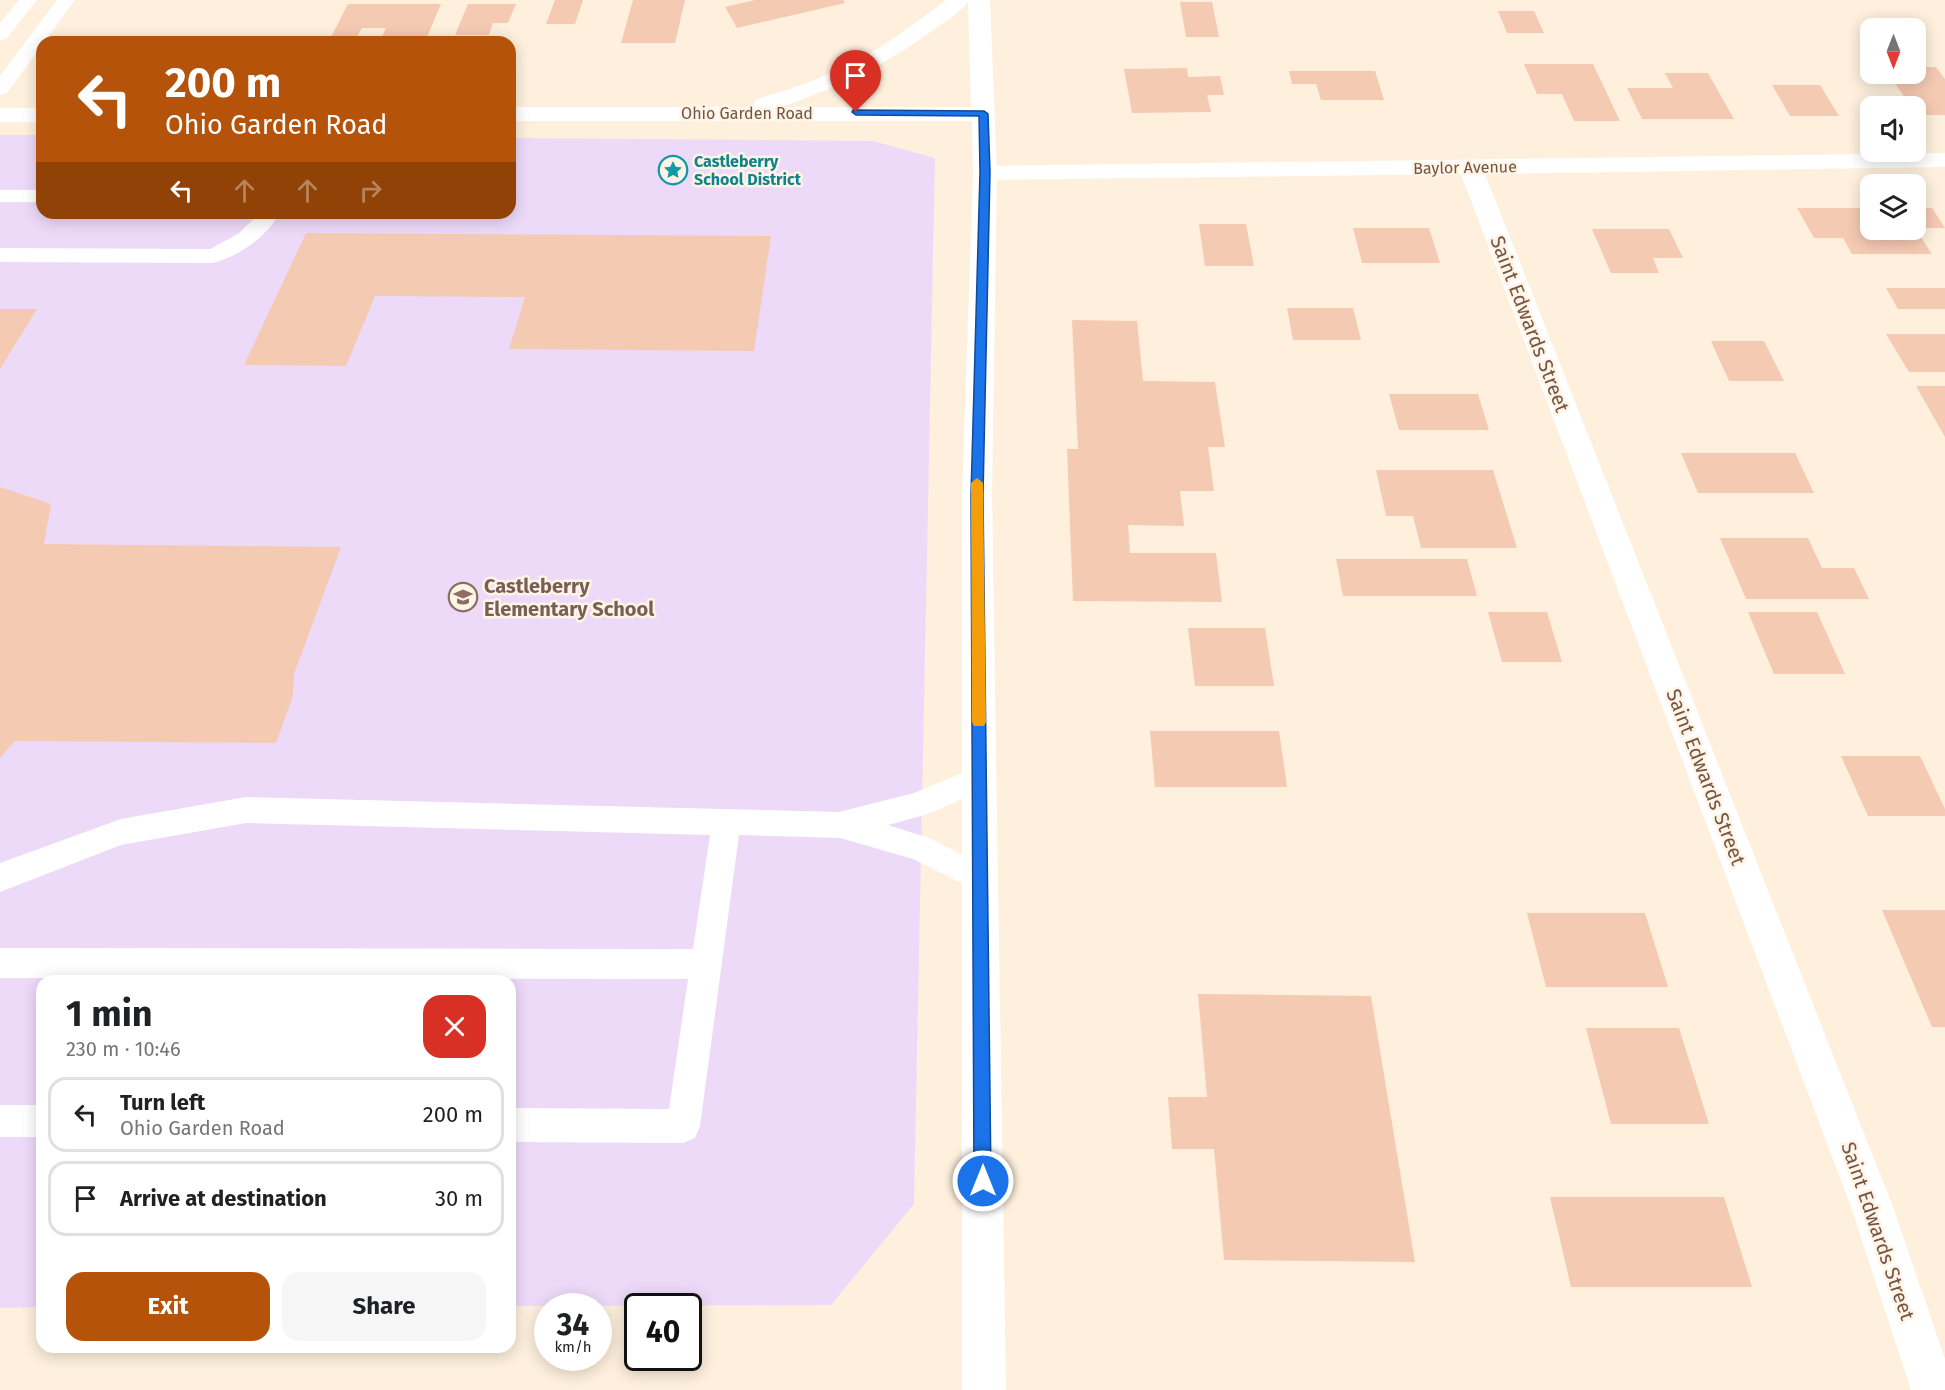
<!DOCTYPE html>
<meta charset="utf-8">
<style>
:root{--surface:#fff;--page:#f6f6f6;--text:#202124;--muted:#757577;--line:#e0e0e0;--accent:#b45309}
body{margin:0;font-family:"Fira Sans",sans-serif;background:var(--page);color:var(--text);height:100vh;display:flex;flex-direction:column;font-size:22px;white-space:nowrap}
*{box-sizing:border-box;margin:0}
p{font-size:20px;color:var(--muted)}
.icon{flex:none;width:33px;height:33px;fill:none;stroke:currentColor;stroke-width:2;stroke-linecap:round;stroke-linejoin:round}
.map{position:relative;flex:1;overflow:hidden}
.details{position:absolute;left:36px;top:975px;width:480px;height:378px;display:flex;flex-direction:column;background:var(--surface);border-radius:18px;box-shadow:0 3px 15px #0003}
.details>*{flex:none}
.hud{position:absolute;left:36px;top:36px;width:480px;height:183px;border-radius:18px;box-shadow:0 3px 15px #0003;background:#b45309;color:#fff;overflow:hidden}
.needle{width:39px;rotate:180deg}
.controls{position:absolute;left:1860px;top:18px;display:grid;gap:12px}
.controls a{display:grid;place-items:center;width:66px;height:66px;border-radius:12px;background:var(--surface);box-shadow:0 3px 15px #0003;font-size:30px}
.speed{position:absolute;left:534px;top:1293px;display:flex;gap:12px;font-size:30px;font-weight:700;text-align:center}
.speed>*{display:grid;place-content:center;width:78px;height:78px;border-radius:50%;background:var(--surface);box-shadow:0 3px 15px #0003;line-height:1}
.speed small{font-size:15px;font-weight:400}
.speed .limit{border:3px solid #111;border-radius:9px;background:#fff;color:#111}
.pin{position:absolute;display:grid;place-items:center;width:51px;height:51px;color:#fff;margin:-62px -26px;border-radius:50% 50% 50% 0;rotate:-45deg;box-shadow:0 0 6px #0007}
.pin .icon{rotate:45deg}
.me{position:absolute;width:66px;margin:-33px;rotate:0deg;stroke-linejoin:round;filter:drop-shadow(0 0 4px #0008)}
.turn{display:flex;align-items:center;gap:21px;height:126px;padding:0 30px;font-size:27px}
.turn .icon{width:78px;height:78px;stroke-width:2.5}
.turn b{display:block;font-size:42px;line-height:51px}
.lanes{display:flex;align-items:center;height:57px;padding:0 30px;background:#0003;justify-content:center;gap:30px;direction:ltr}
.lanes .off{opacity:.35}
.round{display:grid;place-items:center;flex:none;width:63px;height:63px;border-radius:18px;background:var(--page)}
.overview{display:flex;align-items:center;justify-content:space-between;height:102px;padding:0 30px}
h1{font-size:36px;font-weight:700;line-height:45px}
.action{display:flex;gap:12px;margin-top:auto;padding:12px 30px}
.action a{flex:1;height:69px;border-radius:18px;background:var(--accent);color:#fff;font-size:24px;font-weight:700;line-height:69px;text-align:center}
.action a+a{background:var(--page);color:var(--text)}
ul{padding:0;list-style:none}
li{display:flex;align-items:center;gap:18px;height:75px;margin:0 12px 9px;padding:0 18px;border:3px solid var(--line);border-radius:18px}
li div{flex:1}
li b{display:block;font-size:22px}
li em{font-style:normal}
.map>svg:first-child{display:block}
</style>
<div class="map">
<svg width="1945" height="1390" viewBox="0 0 1945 1390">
<rect width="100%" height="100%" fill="#fef0dd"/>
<!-- education -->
<path fill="#eddaf9" d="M0,135H42V213H510V138L873,141L935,158L914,1204L831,1305L510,1306V981H42V1307L0,1308Z"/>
<!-- building -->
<path fill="#f5cab3" d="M555,0H583L575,24H546Z
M633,0H685L675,43H621Z
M755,0H843L845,3L737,28L725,7Z
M1180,2H1212L1219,37H1186Z
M348,4H441L427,37H382L386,28H362L356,39H330Z
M468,4H516L508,23H493L489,35H455Z
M1498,11H1534L1544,33H1507Z
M1524,64H1593L1620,121H1574L1562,94H1537Z
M1916,67H1936L1945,79V115H1917L1916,106H1911L1888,74H1916Z
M1187,68L1188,77L1220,76L1224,95H1207L1211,112L1132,113L1124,69Z
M1289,71H1375L1384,100H1321L1316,84H1292Z
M1665,73H1708L1734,119H1642L1627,88H1673Z
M1772,85H1820L1839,116H1790Z
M1797,208H1870V230H1916L1932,254H1852L1843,238H1814Z
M1916,208H1932L1945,228H1916Z
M1199,224H1246L1254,266H1205Z
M1353,228H1429L1440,263H1362Z
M1592,229H1669L1683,258H1653L1659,273H1611Z
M306,233L771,236L754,351L509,349L525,297L375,296L346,366L244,365Z
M1886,288H1945V309H1898Z
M1287,308H1353L1361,340H1293Z
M0,309H37L0,369Z
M1072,320L1137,321L1143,381L1215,382L1225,447H1208L1214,491H1180L1184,526L1128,525L1130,553H1216L1222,602L1073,601L1067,449H1078Z
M1886,334H1945V372H1909Z
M1711,341H1764L1784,381H1729Z
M1916,386H1945V437Z
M1389,394H1478L1489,430H1399Z
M1681,453H1795L1814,493H1698Z
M1376,470H1493L1517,548H1421L1413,516H1386Z
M0,487L51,504L44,544L341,547L294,674L293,696L276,743L15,741L0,758Z
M1720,538H1808L1822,568H1854L1869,599H1746Z
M1336,559H1467L1477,596H1343Z
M1488,612H1547L1562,662H1502Z
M1748,612H1817L1845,674H1774Z
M1188,628H1265L1274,686H1195Z
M1150,731H1279L1287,787H1155Z
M1841,756H1920L1945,809V816H1868Z
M1882,910H1945V1027H1932Z
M1527,913H1645L1668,987H1546Z
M1198,994L1371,996L1415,1262L1224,1260L1214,1149H1172L1168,1097H1207Z
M1586,1028H1679L1709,1124H1611Z
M1550,1197H1724L1752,1287H1571Z"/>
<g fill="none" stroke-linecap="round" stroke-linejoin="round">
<!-- service -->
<path fill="#fff" fill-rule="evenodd" d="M19,0H37L6,39L0,40V23Z
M57,0H75L7,93L0,95V76Z
M0,190H42V202H0Z
M260,213H280C265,238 241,255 213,263L0,262V248L210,249L238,234Z
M979,766L989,769L993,778L989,787L928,814L888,825L929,838L991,869L996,879L991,889L981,893L913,859L840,838L739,835L700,1126L695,1138L683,1143L510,1142V1108L669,1109L688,979L0,978V948L693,949L710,835L246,823L121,845L0,892V863L121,819L246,797L839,812L914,793Z
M0,1105H42V1137H0Z"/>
<!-- minor -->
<path fill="#fff" fill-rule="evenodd" d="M1945,153V167L1485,174L1893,1207L1945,1359V1390H1911L1851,1207L1461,174L985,180L976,178L973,173L976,168L985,166Z"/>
<!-- tertiary -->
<path fill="#fff" fill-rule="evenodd" d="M946,0H990L997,173L992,495L1006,1390H962V495L973,173L972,121H510V107H754L753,105L756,100C783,91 812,82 838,70C877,52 912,26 946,0ZM968,2L971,107H780C837,88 888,64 936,28C947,20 960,12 968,2Z
M0,108H42V122H0Z"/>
</g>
<!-- route -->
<path fill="#1a73e8" stroke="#114b97" stroke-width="1.5" d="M853,110L984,111L988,114L990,172L983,495L991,1181L989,1187L983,1190L977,1187L974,1181L971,495L980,172L979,116L856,115L852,112Z"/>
<!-- slow -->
<path fill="#f59e0b" d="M977,478L983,483L986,722L984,726H974L972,722L971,483Z"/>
<!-- icons -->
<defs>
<g id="sight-ring" transform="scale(1.5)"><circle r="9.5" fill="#fff4e5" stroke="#0f9aa8" stroke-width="1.5"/><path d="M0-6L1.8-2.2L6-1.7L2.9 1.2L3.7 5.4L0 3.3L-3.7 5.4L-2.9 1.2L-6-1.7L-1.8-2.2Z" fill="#0f9aa8"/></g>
<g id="school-ring" transform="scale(1.5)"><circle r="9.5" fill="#fff4e5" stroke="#8d6e63" stroke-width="1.5"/><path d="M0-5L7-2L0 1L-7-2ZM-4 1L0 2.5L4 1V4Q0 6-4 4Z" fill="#8d6e63"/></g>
</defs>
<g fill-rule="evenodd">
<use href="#sight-ring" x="673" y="170"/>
<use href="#school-ring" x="463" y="597"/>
</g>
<g text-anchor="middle" stroke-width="5" stroke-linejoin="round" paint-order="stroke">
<!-- far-street labels -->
<g font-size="16" fill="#745444" stroke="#fff4e5">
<text x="747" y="119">Ohio Garden Road</text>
<text transform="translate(1465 167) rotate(-1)" y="6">Baylor Avenue</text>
</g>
<!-- far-culture labels -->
<g font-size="16" font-weight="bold" fill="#0d838f" stroke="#fff4e5" text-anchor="start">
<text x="694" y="167">Castleberry<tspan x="694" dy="18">School District</tspan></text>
</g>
<!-- street labels -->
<g font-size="20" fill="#745444" stroke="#fff4e5">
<text transform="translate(1530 324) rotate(69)" y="7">Saint Edwards Street</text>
<text transform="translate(1706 777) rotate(69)" y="7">Saint Edwards Street</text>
<text transform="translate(1878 1231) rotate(71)" y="7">Saint Edwards Street</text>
</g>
<!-- education labels -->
<g font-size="20" font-weight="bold" fill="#785e54" stroke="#fff4e5" text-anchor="start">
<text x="484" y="593">Castleberry<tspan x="484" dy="23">Elementary School</tspan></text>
</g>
</g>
</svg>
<div class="controls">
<a><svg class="needle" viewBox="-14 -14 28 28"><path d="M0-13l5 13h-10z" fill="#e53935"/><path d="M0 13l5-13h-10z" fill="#757577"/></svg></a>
<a><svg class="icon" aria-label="sound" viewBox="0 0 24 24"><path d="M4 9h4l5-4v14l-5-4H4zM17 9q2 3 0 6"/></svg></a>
<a><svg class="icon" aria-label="layers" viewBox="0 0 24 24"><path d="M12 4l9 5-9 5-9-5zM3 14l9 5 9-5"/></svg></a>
</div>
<div class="speed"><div>34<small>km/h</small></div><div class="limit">40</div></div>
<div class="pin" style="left:856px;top:112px;background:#d93025"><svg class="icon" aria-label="arrive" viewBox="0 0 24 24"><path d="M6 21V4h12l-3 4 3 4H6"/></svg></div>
<svg class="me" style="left:983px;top:1181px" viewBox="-20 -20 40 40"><circle r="17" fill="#1a73e8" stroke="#fff" stroke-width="3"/><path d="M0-11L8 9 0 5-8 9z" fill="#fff"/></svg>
<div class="hud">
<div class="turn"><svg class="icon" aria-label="left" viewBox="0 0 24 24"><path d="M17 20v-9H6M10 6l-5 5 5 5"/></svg><div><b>200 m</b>Ohio Garden Road</div></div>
<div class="lanes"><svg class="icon" aria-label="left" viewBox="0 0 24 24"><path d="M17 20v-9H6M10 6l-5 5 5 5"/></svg><svg class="icon off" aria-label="ahead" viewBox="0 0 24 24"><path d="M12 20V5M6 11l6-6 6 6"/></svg><svg class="icon off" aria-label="ahead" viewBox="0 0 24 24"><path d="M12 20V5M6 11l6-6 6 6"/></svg><svg class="icon off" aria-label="right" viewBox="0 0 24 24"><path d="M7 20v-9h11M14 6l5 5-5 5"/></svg></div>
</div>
<section class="details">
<div class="overview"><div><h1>1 min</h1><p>230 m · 10:46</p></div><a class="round" style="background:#d93025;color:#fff"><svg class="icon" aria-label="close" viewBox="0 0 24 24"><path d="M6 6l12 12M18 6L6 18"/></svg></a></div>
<ul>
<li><svg class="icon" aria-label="left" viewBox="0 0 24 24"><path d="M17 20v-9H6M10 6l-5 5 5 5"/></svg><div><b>Turn left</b><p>Ohio Garden Road</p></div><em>200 m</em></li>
<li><svg class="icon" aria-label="arrive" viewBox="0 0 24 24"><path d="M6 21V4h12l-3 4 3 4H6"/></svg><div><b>Arrive at destination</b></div><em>30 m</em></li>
</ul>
<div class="action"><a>Exit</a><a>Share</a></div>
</section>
</div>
